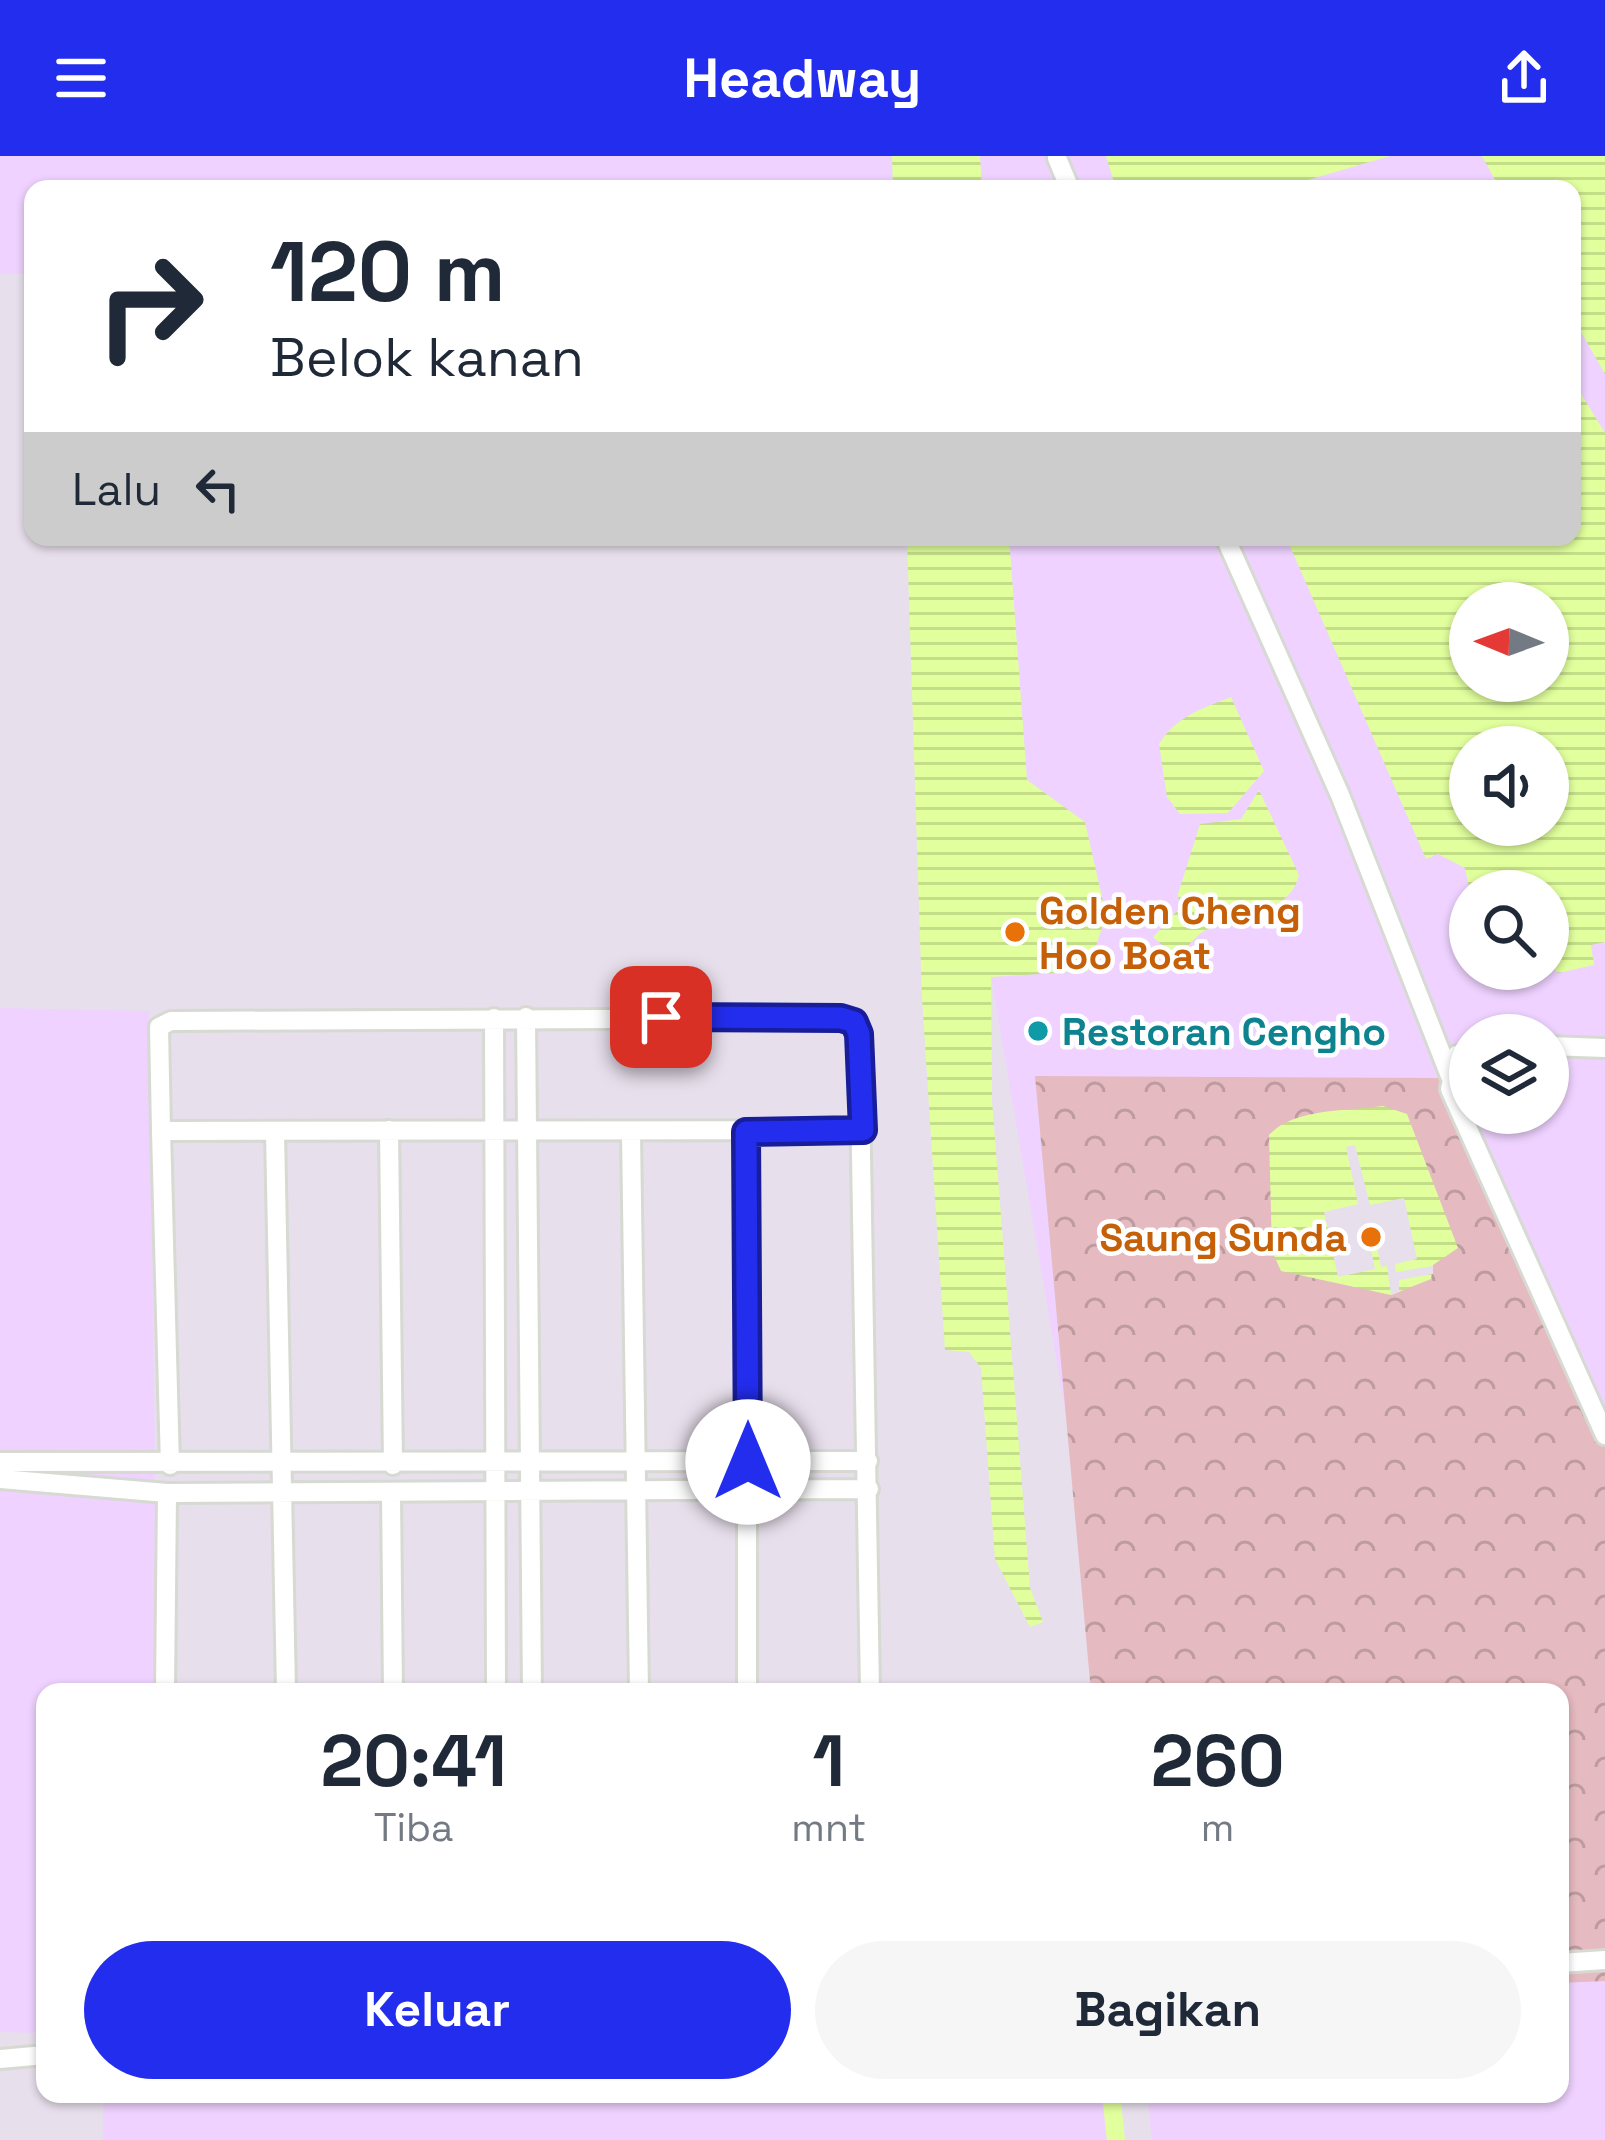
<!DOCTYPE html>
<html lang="id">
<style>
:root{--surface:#fff;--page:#f6f6f7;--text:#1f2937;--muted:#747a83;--accent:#232dee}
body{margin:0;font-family:"Space Grotesk",sans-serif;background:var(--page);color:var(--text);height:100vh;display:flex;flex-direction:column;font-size:45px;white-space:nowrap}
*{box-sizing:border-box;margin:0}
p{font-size:39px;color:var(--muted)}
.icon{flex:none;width:66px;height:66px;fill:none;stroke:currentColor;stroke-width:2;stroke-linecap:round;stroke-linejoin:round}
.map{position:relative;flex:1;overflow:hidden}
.sheet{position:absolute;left:36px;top:1527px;width:1533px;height:420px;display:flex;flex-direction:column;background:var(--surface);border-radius:24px;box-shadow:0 3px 9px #0004}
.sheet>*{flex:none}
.top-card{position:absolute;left:24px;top:24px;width:1557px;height:366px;border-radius:24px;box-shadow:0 3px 9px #0004;background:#fff;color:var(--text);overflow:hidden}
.needle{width:78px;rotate:271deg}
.tools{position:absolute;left:1449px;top:426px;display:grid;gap:24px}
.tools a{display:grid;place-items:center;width:120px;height:120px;border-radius:50%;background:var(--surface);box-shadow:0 3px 9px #0004;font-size:60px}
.pin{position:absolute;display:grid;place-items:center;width:102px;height:102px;color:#fff;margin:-51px;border-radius:24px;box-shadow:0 6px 18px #0006}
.me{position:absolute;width:132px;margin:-66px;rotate:0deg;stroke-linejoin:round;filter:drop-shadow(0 0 9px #0008)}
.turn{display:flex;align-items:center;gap:42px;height:252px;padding:0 48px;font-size:54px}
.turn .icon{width:156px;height:156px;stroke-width:2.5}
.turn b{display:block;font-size:84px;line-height:102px}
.then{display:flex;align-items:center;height:114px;padding:0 48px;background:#0003;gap:24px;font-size:45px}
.eta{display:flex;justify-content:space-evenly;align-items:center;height:204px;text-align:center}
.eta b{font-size:72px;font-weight:600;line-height:84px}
.cta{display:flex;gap:24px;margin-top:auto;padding:24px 48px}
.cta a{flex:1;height:138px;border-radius:72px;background:var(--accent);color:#fff;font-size:48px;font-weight:600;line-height:138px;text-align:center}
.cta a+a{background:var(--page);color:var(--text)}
header{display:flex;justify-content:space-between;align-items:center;height:156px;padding:0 48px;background:var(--accent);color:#fff;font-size:54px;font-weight:600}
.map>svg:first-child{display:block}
</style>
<header><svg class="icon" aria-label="menu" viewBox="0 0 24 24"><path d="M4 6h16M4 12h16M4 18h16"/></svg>Headway<svg class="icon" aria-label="share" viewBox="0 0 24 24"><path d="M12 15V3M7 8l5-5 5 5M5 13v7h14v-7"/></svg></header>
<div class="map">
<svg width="1605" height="1984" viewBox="0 0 1605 1984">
<defs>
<pattern id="park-crowns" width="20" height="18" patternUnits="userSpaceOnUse" patternTransform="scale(3)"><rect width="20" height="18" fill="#e5bac0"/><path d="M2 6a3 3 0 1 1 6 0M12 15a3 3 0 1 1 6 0" fill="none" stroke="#bd9b9f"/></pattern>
<pattern id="water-rules" width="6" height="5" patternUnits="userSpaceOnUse" patternTransform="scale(3)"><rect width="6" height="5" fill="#e1ff9d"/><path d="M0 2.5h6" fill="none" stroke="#c3dd89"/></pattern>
</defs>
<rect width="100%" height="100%" fill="#e8dfec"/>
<!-- commercial -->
<path fill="#efd2ff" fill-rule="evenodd" d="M0,0H892L893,33H33V118H0Z
M980,0H1482L1500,33H982Z
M1572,160L1605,218V1984H1152L1147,1938H1560V1536L1096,1436L991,820L1088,815L1085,666L1027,625L1009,381H1572ZM1470,447H1548V525H1470ZM1470,591H1548V669H1470ZM1470,735H1548V813H1470ZM1470,879H1548V957H1470Z
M0,852L149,855L158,1536H45V1877L0,1876Z
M103,1938H1107L1111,1984H103Z"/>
<!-- park -->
<path fill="url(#park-crowns)" d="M1035,920L1440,922L1605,1288V1825L1560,1827V1536H1091Z"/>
<!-- water -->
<path fill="url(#water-rules)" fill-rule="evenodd" d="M892,0H980L982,33H893Z
M1106,0H1390L1277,33H1116Z
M1482,0H1605V218L1572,160V33H1500Z
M1572,223L1605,277V786L1591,789L1594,809L1558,817L1548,804V735L1470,737L1465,712L1438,698L1426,703L1286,381H1572ZM1470,447H1548V525H1470ZM1470,591H1548V669H1470Z
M907,381H1009L1027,624L1085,666L1106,759L1088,815L991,821L992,945L1030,1432L1043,1466L1030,1471L995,1403L981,1212L969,1196L945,1194L922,842Z
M1231,541L1264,615L1228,657L1180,658L1167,641L1159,588C1177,560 1201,553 1231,541Z
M1259,634L1299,719C1289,761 1235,757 1204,775C1194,781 1185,794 1177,802L1153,781L1180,752L1178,738L1200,668L1241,663Z
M1383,950L1407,958L1458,1092L1433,1109L1431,1123L1391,1139L1281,1115L1272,1095L1269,979C1293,952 1349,955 1383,950Z"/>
<!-- pier -->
<path fill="#e8dfec" d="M1355,989L1370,1049L1404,1042L1417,1103L1395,1108L1396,1116L1433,1110V1118L1399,1124V1136L1391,1139L1387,1110L1381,1111L1376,1087L1370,1089L1375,1113L1338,1121L1324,1056L1358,1048L1346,991Z"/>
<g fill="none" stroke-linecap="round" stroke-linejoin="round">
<!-- canal -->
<path stroke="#e1ff9d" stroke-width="18" d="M1111,1938L1116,1984"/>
<!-- minor casing -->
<g stroke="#d6dad2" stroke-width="24">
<path id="minor" d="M1057,2L1070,33
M1225,381L1340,639L1450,920
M526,861L532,1536
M494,862L496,1536
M1548,890L1605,892
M1470,897L1457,899L1450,933L1605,1279
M389,974L393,1309
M161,975L159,871L171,865L841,862L854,866L859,878L870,1536
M275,976L286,1536
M746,976L749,1306
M631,977L639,1536
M0,1306L868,1305
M170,1309L161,975L863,974
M0,1323L167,1337L869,1333
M391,1337L393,1536
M165,1536L167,1337
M747,1536V1332
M1560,1807L1605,1804
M0,1903L45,1899"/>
</g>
<!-- minor -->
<use href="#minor" stroke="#fff" stroke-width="18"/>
</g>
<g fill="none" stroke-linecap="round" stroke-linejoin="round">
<!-- route casing -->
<g stroke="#171d9b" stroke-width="30">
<path id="route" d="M661,861L841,862L854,866L859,878L863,974L746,976L748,1306"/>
</g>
<!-- route -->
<use href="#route" stroke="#232dee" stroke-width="21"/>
</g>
<!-- markers -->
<g fill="#e8710a" stroke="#fff" stroke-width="4.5">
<circle cx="1015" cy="776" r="12"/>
<circle cx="1371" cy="1081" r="12"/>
</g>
<circle fill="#0f9aa8" stroke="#fff" stroke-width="4.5" cx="1038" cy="875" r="12"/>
<g text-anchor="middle" stroke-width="9" stroke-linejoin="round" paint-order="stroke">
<!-- food labels -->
<g font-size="39" font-weight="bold" fill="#c56008" stroke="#fff" text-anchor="start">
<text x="1039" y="768">Golden Cheng<tspan x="1039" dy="45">Hoo Boat</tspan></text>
<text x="1347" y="1095" text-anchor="end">Saung Sunda</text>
</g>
<!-- culture labels -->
<g font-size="39" font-weight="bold" fill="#0d838f" stroke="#fff" text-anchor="start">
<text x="1062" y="889">Restoran Cengho</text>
</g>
</g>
</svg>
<div class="tools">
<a><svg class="needle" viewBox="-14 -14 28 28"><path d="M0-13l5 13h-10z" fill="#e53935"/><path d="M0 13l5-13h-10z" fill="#747a83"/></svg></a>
<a><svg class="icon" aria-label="sound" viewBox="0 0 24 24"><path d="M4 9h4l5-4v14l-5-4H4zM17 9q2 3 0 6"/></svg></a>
<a><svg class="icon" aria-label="search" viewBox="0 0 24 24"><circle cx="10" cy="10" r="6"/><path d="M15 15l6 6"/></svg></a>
<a><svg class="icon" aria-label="layers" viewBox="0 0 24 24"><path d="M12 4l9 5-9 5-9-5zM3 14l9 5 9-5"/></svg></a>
</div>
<div class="pin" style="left:661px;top:861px;background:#d93025"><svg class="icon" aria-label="arrive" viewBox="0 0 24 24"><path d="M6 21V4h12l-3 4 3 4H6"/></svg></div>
<svg class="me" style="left:748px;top:1306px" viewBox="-20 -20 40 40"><circle r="19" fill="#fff"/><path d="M0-13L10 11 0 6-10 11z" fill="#232dee"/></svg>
<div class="top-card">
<div class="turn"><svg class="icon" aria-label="right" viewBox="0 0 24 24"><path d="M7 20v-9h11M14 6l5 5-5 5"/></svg><div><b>120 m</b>Belok kanan</div></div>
<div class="then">Lalu<svg class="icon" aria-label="left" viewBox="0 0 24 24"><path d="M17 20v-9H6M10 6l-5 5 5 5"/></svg></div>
</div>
<section class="sheet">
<div class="eta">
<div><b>20:41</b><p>Tiba</p></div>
<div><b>1</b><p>mnt</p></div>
<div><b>260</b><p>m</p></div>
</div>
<div class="cta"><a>Keluar</a><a>Bagikan</a></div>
</section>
</div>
